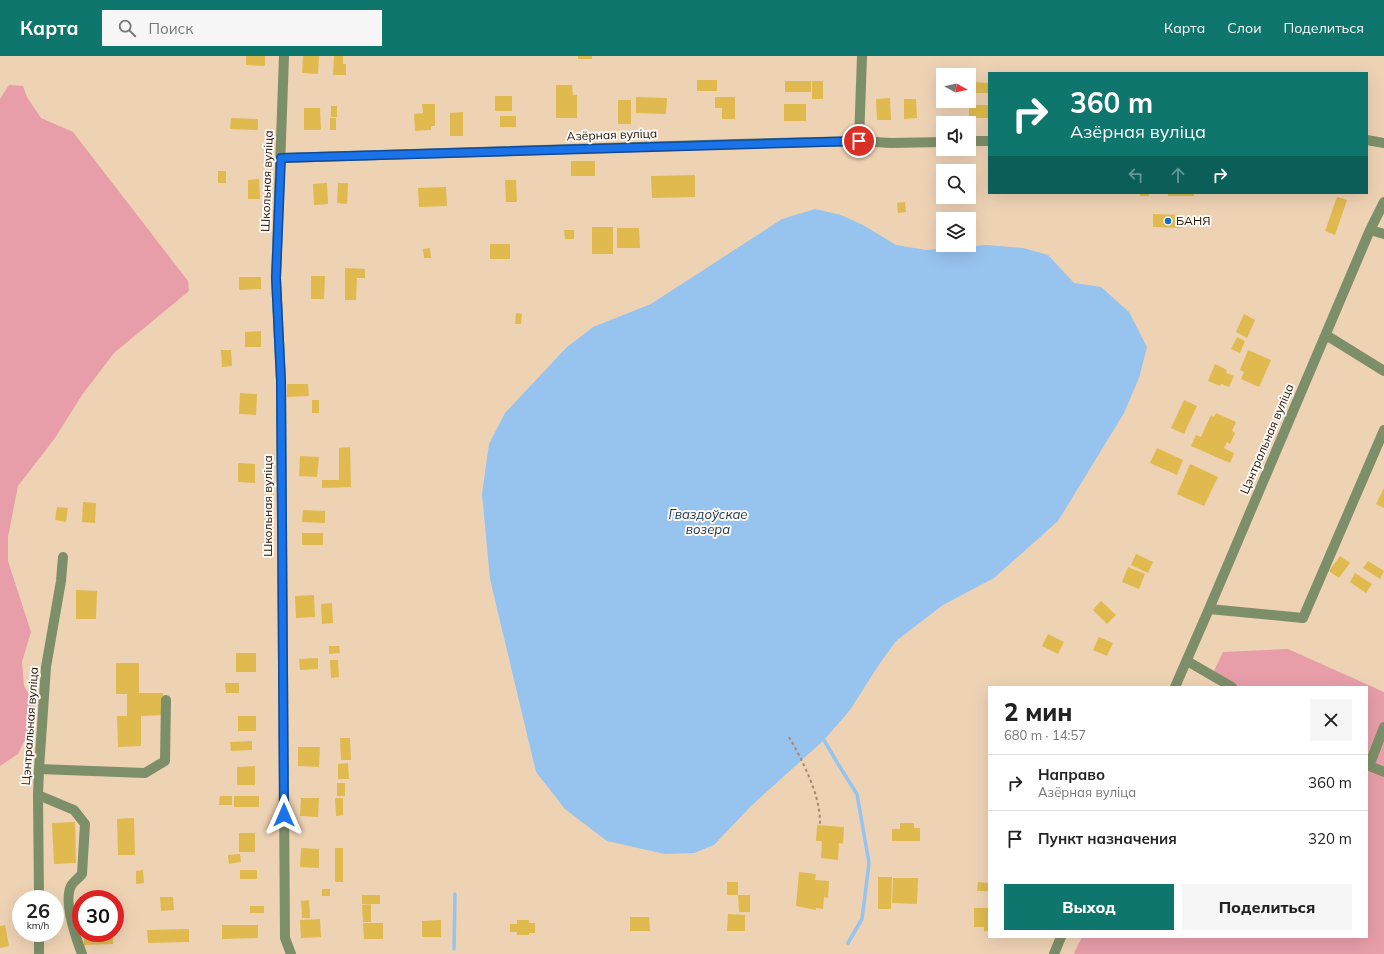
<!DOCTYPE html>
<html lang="ru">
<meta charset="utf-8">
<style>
:root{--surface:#fff;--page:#f6f6f6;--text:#222;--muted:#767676;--line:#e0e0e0;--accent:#0f766e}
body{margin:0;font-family:Mulish,sans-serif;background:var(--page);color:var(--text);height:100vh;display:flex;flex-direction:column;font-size:15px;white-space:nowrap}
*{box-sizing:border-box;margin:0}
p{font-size:13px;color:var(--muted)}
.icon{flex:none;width:22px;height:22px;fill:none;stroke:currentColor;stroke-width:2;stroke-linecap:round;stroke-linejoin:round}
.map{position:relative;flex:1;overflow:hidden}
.drawer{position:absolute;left:988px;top:630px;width:380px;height:252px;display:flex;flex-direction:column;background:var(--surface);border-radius:0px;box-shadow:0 4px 16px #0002}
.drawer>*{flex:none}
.hud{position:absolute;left:988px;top:16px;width:380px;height:122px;border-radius:0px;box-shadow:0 4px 16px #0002;background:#0f766e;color:#fff;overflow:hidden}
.needle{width:26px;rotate:98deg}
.tools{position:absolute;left:936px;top:12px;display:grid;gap:8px}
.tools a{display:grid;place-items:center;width:40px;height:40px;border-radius:0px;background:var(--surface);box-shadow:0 4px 16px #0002;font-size:20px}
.speed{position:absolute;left:12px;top:834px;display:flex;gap:8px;font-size:20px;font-weight:700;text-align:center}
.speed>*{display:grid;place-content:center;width:52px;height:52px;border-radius:50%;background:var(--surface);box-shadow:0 4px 16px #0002;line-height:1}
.speed small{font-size:10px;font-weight:400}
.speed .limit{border:6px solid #d22;background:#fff;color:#111}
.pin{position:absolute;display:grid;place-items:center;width:34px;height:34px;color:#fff;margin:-17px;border:2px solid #fff;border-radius:50%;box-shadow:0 1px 4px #0007}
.me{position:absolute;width:44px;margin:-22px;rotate:0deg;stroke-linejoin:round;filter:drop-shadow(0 0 3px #0008)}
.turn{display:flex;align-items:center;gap:14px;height:84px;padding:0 16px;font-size:18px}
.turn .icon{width:52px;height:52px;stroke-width:2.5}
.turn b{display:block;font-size:28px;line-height:34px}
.lanes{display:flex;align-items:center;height:38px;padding:0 16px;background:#0003;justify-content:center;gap:20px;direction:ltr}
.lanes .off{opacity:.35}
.round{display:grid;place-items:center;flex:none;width:42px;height:42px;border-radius:0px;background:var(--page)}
.head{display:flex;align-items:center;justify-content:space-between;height:68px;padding:0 16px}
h1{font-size:24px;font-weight:800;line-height:30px}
.cta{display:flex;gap:8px;margin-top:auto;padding:8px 16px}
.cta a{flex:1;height:46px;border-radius:0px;background:var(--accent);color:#fff;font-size:16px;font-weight:800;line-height:46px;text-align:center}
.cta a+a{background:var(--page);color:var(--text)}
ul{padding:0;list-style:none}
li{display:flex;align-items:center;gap:12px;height:56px;padding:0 16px;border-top:1px solid var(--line)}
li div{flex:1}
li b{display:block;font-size:15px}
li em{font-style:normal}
header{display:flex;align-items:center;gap:24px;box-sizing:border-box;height:56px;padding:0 20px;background:var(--accent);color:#fff}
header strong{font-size:19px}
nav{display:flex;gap:22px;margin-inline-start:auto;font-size:14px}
.search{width:280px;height:36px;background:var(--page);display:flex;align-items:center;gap:10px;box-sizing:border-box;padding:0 14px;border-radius:0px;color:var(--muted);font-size:15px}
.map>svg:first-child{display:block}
</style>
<header>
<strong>Карта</strong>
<div class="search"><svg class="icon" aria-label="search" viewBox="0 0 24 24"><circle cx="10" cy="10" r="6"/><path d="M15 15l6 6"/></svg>Поиск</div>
<nav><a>Карта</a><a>Слои</a><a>Поделиться</a></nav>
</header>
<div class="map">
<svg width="1384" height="898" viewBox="0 0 1384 898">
<rect width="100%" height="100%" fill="#eed2b4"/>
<!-- green -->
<path fill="#e79ea9" d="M9,29L23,30L27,41L41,62L73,76L188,225L189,235L114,297L82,339L55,382L18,430L8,481V505L31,576L22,606L24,630L35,649L32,670L18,698L0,710V43Z
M1288,593L1384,636V898H1075L1074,897L1082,881H1367V631H1229L1212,619L1223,596Z"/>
<!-- water -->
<path fill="#97c3ef" d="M815,153L841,159L863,169L896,189L926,194L986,189L1023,192L1048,199L1074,227L1101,231L1129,256L1147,291L1139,322L1124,357L1058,465L994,522L943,549L896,585L878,610L850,654L824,684L751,750L714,789L694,797L665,798L607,785L565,753L536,716L490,523L482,438L489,388L505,357L566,292L593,271L651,248L782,163Z"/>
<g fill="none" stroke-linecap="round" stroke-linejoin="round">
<!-- stream -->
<path stroke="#97c3ef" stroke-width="3.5" d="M824,684L838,708L857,738L869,807L862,863L848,887
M454,893L455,838"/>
</g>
<!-- building -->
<path fill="#e0ba4f" d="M246,0H265V10L246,9Z
M303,0H319L318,18L302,17Z
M334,0H343V8H346V19H333Z
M578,0H592V3H578Z
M697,24H717V35H697Z
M785,25H811V36H785Z
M812,25H823V43H812Z
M974,26L989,27V37H974Z
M556,29H572L573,39H577V62H556Z
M495,40H512V55H495Z
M636,41L667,42L666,58L636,57Z
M715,41H735V63H722V52H715Z
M890,42L891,64H877L876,43Z
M904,43H916L917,62L904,63Z
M618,44H631V68H618Z
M422,48H435V70H431V74L415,75L414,58L423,57Z
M784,48H806V65H784Z
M969,49H989V62H969Z
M331,50H337V61H331Z
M304,52H320L321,74H304Z
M463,56V80H450V57Z
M500,60H516V71H500Z
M231,62L258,63V74L230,73Z
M330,62H336V74H330Z
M571,105H595V120H571Z
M945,108H957V115H945Z
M218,115H226V127H218Z
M695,119V141L652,142L651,120Z
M259,123L260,143H248V124Z
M505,124H516L517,146H506Z
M327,127L328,148L314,149L313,128Z
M338,127H348L347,148L337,147Z
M446,131L447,150L419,151L418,132Z
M1140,137H1149V140H1140Z
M1168,137H1194V140H1168Z
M949,141H962V147H949Z
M1337,141L1347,144L1335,179L1325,175Z
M905,146L906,156L898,157L897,147Z
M1153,158L1182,159V172L1153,171Z
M592,171H613V198H592Z
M617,172H639L640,192H617Z
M564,174H574V183H565Z
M490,188H510V203H490Z
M430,192L431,202H424L423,193Z
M345,212L365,213V222H357L356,244H345Z
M311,220H325L324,243H311Z
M239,221H261V233L239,234Z
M516,257L522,258L521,268H515Z
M1244,258L1255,264L1247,282L1236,276Z
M261,275V291H245V276Z
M1237,281L1245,285L1240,297L1231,293Z
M221,294H231L232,310L222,311Z
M1248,294L1271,304L1259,331L1241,323L1244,316L1240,314Z
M1215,308L1227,314L1226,317L1234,320L1229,331L1221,328L1220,330L1208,325Z
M287,328H308L309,340L287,341Z
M240,337L257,338L256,359L239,358Z
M312,344H319V357H312Z
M1184,344L1197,350L1184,378L1171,372Z
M1216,357L1236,366L1232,375L1235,377L1230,388L1227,386L1224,392L1234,397L1230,407L1191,390L1196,379L1201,381L1211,359L1214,361Z
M350,391L351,431L322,432V424H339V392Z
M1157,392L1183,404L1177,419L1150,407Z
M300,400L319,401L317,421L299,420Z
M238,407L255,408V427L238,426Z
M1190,408L1218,421L1204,450L1177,438Z
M1384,432V452L1376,448Z
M83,446L96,447L95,467L82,466Z
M57,451L68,452L66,466L55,464Z
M303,454L325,455V467L302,466Z
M302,477H323V489H302Z
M1136,498L1153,506L1148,517L1131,509Z
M1340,500L1350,507L1339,522L1329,515Z
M1368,505L1384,515L1380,523L1363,512Z
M1128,511L1145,518L1139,533L1122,526Z
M1355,517L1372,528L1366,537L1350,526Z
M76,534L97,535L96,563H76Z
M314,539L315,561L296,562L295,540Z
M1101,545L1116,559L1107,568L1093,554Z
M332,547L333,567L322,568L321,548Z
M1048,578L1064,586L1058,598L1042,590Z
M1099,581L1113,587L1107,600L1093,594Z
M329,590H339L340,597L329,598Z
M236,597H256V616H236Z
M318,602V613L300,614L299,603Z
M330,604H338L339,621L331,622Z
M116,607H139V637H163V659L141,660V690L118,691L117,660H127V638H116Z
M225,627H239V637H226Z
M238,660H256V675H238Z
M340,682H350L351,704H341Z
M252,685V694L231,695L230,686Z
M298,691H320L319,711L298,710Z
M348,707L349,723H338V708Z
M255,710V729H237V711Z
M337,727H345V740H337Z
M220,740H232V749H219Z
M234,740H259V751H234Z
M301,742H319L318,761L300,760Z
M335,742H343V759L336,760Z
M134,762L135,799H118L117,763Z
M75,766L76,807L54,808L52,767Z
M900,767H914V772H920V785H892V773H900Z
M817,769L844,771L843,788L839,787L838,804L821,802L822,785H816Z
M239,777H255V796H239Z
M301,792L319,793V812L300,811Z
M335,792H343V826H335Z
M240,798L241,806L229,808L228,799Z
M143,814L144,827L136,828V815Z
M240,814H257V823H240Z
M799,816L816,818L815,824L829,825L828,842L824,841L823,853L816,852V854L796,850Z
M878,821H892L891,853H878Z
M893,822H918L917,848L892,847Z
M727,826H738V839H727Z
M978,826L989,827V835H977Z
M322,833H330V840H322Z
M362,839H380V848H362Z
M738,839H750V856H739Z
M160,841H173L174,854L161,855Z
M309,844L310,862H302L301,845Z
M371,848V866H363L362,849Z
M250,850H264V857H250Z
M974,852H989V875H984V871H974Z
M728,858L745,859V875H727Z
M630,861H649L650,875H630Z
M320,863L321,881L301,882L300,864Z
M441,864V881H422V865Z
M517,864H529V867H535V877H529V879H517V876H510V868H517Z
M363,867H383V883H364Z
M5,869L9,890L0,892V870Z
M222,869H258V882L222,883Z
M189,873V886L148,887L147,874Z
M84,877H113V888L84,889Z"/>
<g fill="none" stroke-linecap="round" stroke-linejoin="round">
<!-- path -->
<path stroke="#9f8a73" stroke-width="2" stroke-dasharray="3 3" stroke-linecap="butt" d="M789,681C803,705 821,741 820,768"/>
<!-- minor -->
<path stroke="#7d8f69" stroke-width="10" d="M284,0L276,222L281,325L285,882L291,898
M1367,84L1384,87
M859,85L862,0
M969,85H989
M281,102L734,88L859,85L891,87L943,86
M1370,174L1384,178
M1326,279L1384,315
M1209,553L1303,562L1384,374
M1187,605L1232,631
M1175,631L1209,553L1370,174L1384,146
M1367,709L1384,716
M1369,710L1384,671
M39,713L145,717L165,705L166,644
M38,739L74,754L85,768L82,818C79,822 73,826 71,830C63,846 76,882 82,898
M39,843L38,739L39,713L46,611L61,525L63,501
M39,877V898
M1054,898L1061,881"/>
</g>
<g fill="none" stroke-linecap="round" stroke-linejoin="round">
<!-- route casing -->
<g stroke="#114b97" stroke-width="10">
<path id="route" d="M284,759L281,325L276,222L281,102L859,85"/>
</g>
<!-- route -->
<use href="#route" stroke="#1a73e8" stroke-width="7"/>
</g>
<!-- markers -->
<circle fill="#1272bf" stroke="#fdf7f1" stroke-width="1.5" cx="1168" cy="165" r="4"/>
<g text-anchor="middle" stroke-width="4" stroke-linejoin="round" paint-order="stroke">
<!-- street labels -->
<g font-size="12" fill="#1d1308" stroke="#fdf7f1">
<text transform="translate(612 79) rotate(-2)" y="4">Азёрная вуліца</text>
<text transform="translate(267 125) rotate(-88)" y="4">Школьная вуліца</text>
<text transform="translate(1267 383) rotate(-67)" y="4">Цэнтральная вуліца</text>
<text transform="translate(268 450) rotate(-90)" y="4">Школьная вуліца</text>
<text transform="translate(30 670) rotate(-86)" y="4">Цэнтральная вуліца</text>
</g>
<!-- poi labels -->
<g font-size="12" fill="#1d1308" stroke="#fdf7f1" text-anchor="start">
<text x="1176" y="169">БАНЯ</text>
</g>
<!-- water labels -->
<g font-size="13" font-style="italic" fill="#183755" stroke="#fdf7f1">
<text x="708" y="463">Гваздоўскае<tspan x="708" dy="15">возера</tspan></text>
</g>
</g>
</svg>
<div class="tools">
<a><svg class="needle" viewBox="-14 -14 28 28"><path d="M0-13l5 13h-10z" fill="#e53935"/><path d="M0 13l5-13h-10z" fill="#767676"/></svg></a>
<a><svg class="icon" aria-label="sound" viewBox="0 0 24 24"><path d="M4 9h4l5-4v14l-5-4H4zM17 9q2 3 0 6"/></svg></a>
<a><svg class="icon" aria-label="search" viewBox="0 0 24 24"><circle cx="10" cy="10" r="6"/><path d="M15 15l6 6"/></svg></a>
<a><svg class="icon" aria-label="layers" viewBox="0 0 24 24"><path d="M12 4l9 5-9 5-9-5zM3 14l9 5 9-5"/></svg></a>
</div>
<div class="speed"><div>26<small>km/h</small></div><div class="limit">30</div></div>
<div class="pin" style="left:859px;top:85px;background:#d93025"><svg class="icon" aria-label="arrive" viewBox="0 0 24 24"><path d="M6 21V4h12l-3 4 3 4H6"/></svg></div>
<svg class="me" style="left:284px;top:759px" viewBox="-20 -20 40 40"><path d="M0-17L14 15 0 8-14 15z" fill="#1a73e8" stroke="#fff" stroke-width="4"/></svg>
<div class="hud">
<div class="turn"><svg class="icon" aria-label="right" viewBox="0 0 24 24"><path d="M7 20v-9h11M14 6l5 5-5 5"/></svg><div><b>360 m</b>Азёрная вуліца</div></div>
<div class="lanes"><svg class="icon off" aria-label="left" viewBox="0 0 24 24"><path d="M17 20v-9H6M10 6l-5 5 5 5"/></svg><svg class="icon off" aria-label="ahead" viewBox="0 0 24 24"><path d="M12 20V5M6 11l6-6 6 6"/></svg><svg class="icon" aria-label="right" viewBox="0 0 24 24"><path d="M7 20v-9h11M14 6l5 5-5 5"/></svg></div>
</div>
<section class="drawer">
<div class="head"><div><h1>2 мин</h1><p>680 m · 14:57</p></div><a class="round"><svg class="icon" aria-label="close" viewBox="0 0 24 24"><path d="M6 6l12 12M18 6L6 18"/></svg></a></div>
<ul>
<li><svg class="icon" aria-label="right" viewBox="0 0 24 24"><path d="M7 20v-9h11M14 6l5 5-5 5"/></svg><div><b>Направо</b><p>Азёрная вуліца</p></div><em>360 m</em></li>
<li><svg class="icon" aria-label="arrive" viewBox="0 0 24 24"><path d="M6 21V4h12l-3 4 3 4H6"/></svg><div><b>Пункт назначения</b></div><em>320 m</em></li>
</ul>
<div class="cta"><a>Выход</a><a>Поделиться</a></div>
</section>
</div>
